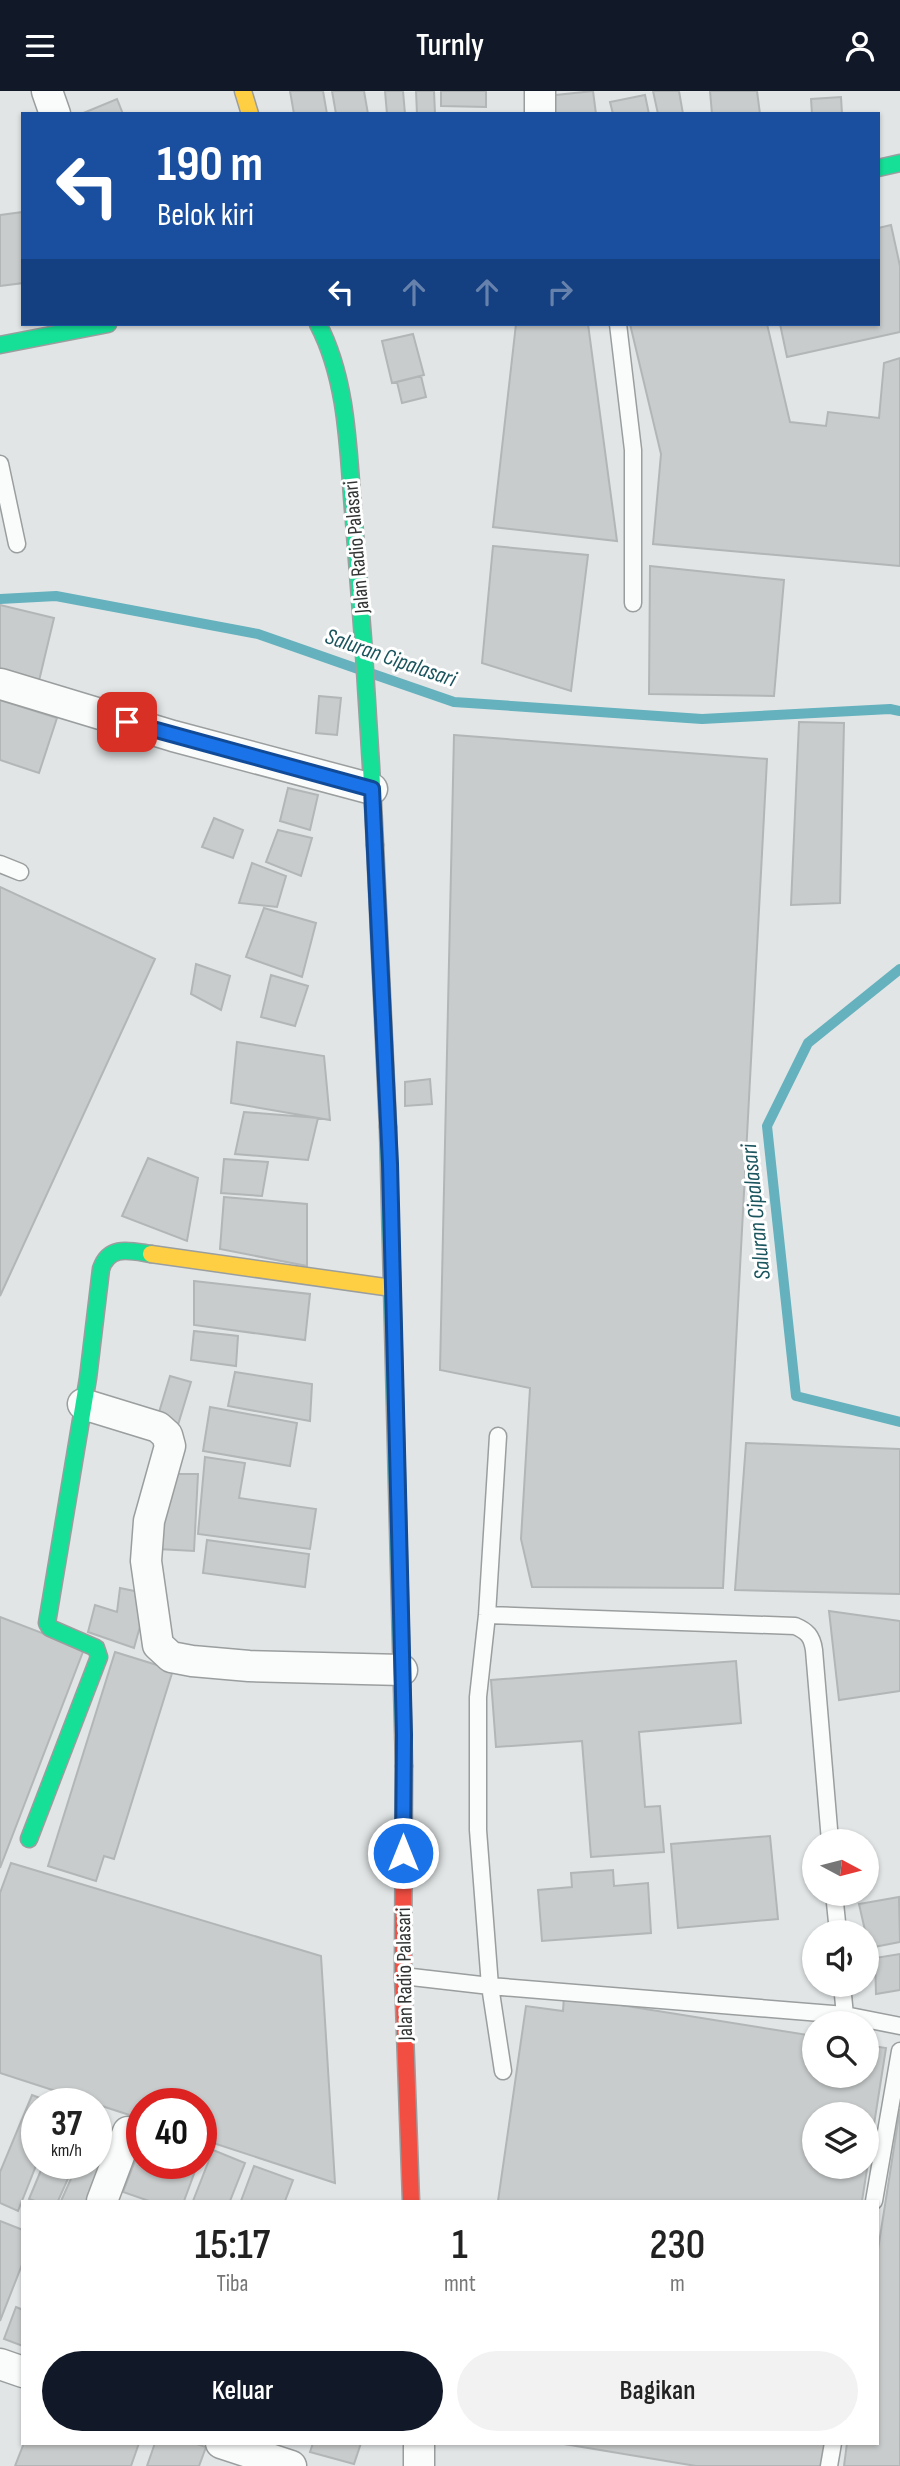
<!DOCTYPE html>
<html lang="id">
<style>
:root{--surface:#fff;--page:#f2f2f2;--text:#222;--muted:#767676;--accent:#111827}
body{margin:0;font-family:"Sofia Sans Condensed",sans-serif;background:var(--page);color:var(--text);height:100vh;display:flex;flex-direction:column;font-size:26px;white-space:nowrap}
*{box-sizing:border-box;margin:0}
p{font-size:23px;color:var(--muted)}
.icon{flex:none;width:38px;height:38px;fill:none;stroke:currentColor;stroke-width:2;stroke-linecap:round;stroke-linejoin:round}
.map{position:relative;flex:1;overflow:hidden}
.drawer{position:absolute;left:21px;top:2109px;width:858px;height:245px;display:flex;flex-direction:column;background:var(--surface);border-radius:0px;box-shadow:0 2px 5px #0004}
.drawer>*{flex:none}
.top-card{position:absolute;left:21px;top:21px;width:859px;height:214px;border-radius:0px;box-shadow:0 2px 5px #0004;background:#1a4fa0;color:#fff;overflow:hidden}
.needle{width:46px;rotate:97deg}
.buttons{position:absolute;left:802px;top:1738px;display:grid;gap:14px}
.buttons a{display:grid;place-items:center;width:77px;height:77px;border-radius:50%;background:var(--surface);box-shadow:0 2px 5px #0004;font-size:35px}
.speed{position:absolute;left:21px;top:1997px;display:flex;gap:14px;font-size:35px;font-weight:700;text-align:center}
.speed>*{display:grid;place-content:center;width:91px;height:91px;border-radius:50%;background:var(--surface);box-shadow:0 2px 5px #0004;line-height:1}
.speed small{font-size:18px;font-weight:400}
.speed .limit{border:10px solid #d22;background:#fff;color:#111}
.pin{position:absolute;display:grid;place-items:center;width:60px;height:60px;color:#fff;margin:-30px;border-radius:14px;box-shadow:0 4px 10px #0006}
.me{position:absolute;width:77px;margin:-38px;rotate:0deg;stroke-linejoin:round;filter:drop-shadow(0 0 5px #0008)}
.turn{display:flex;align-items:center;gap:24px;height:147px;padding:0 21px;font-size:32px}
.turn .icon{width:91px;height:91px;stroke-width:2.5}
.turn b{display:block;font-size:49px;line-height:60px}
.lanes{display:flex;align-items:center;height:66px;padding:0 21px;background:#0003;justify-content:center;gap:35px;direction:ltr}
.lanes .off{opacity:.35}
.eta{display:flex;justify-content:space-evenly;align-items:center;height:119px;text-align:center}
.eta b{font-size:42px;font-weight:600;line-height:49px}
.cta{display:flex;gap:14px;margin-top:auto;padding:14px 21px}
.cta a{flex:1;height:80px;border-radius:42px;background:var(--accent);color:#fff;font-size:28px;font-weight:600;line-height:80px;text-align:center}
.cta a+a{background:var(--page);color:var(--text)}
header{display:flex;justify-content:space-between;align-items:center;height:91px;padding:0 21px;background:var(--accent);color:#fff;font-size:32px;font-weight:600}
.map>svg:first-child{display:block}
</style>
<header><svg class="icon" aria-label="menu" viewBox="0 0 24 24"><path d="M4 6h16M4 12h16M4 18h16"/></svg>Turnly<svg class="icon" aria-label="person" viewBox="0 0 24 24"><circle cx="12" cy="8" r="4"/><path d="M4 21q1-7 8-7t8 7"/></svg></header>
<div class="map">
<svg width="900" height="2375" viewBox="0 0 900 2375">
<rect width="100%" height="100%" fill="#e1e5e6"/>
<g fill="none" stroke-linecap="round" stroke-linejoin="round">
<!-- stream -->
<path stroke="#65b1bd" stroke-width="10" d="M0,508L56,505L258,543L358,578
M373,583L454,611L702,628L890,618L900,620
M900,878L808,952L767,1035L796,1305L900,1331"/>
</g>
<!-- building -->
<path fill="#c9cccc" stroke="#b3b6b6" stroke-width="2" fill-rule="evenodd" d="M290,0H323L327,23H294Z
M332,0H364L368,23H336Z
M385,0H403L405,23H387Z
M416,0H434L435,23H417Z
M441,0H486V16L441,15Z
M593,0L596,23H549L547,5Z
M653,0H679L683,23H658Z
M710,0H757L760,23H712Z
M645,4L649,23H613L610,11Z
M841,6L842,23H812L811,8Z
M117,8L123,23H81Z
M23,121V192L0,195V124Z
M891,134L900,175V241L787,266L780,233H878V137Z
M516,233H588L617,450L493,436Z
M630,233H767L790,331L826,335L828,321L879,327L884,272L900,267V475L653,453L661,363Z
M413,243L424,284L392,292L382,250Z
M421,285L426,306L402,312L397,291Z
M493,455L588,464L571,600L482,572Z
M650,475L784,489L774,605L649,603Z
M0,514L54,527L38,594L0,585Z
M319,605L341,607L337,644L316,642Z
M0,609L57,627L39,682L0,669Z
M799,631L844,632L840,812L791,814Z
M454,644L767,668L723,1497L532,1496L521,1448L530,1297L440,1279Z
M288,697L318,704L310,739L280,730Z
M214,727L243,739L233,767L202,756Z
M278,739L312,747L301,785L266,771Z
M252,772L286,785L277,816L239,812Z
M0,796L155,868L0,1205Z
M264,817L316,832L302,886L246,866Z
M196,873L230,885L221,919L191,903Z
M271,884L308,895L295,935L261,926Z
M237,951L324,965L330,1029L231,1012Z
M430,988L432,1013L405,1015V991Z
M244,1021L318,1027L308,1069L235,1063Z
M148,1067L198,1087L187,1150L122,1125Z
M224,1068L268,1071L262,1105L221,1102Z
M224,1106L307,1113V1175L220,1158Z
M194,1190L310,1203L305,1249L194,1234Z
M194,1240L238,1245L236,1275L191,1269Z
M235,1281L312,1293L310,1330L228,1315Z
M170,1285L191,1291L177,1337L157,1328Z
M210,1316L297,1332L290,1375L203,1360Z
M746,1352L900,1358V1503L735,1499Z
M205,1366L245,1372L239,1407L316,1418L310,1458L198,1443Z
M171,1383H198L194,1460L158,1458Z
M207,1449L309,1463L305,1496L203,1482Z
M120,1497L149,1503L134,1557L88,1541L95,1514L117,1521Z
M829,1520L900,1530V1600L839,1609Z
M0,1526L84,1558L0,1777Z
M115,1561L173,1579L114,1768L104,1765L96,1790L48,1775Z
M736,1570L741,1632L639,1641L645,1716L660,1715L664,1761L591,1766L582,1650L496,1656L491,1589Z
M770,1745L778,1828L678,1837L671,1753Z
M11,1772L321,1865L335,2092L201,2048V2012H142V2028L0,1982V1802Z
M613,1779L614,1795L648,1792L651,1842L542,1850L538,1799L572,1796L571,1782Z
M899,1806L900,1851L869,1857L859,1813Z
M900,1863V1899L876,1903L875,1867Z
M564,1905L814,1945V1984H866V1954L886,1957L862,2110H498L526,1915L563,1920ZM814,2023H866V2076H814Z
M32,2004L53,2012H37V2072L18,2120L0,2112V2081Z
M900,2018V2375H844L847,2352H877V2165Z
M142,2052V2072H198L184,2110H149L123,2101Z
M96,2055L112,2062L91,2110H61L78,2072H96Z
M213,2059L245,2072L230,2110H193Z
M44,2072H75L58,2110H35L29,2108Z
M254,2075L293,2089L285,2110H241Z
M0,2130L23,2139V2171L0,2230Z
M16,2216L23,2219V2255L4,2248Z
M24,2352H139L131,2375H15Z
M155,2352H194L206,2356L199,2375H147Z
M313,2352H361L354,2373L310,2361Z
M558,2352H825L821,2375H696Z"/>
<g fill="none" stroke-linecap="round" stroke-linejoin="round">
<!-- lane casing -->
<g stroke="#9b9e9e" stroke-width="19">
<path id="lane" d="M618,233L633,359V512
M0,373L17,453
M0,773L20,781
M498,1345L487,1524L478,1606V1739L490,1895L503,1980
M487,1524L795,1535C807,1540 812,1545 814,1559L830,1750
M834,1802L838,1841
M403,1885L490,1895L845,1924
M842,1894L845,1924L900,1935
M874,2110L900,1960
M829,2375L833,2352"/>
</g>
<!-- street casing -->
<g stroke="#9b9e9e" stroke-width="33">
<path id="street" d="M47,0L55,23
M540,0V23
M1,593L173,645L372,698
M83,1313L158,1336L167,1344L170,1355L149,1430L146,1470L158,1554L171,1566L192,1570L249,1575L402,1579
M102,2110L128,2041
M0,2273L23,2281
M221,2352L291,2375
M419,2352V2375"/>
</g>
<!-- fast casing -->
<g stroke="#9b9e9e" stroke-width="19">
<path id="fast" d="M878,77L900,72
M318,233C349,292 348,365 354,430C363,538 370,646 375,754
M0,254L108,233
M388,1036L404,1675
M29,1748L99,1566L96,1557L50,1537L47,1532L88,1287L101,1178C109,1153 131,1160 151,1163"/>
</g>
<!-- slow casing -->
<g stroke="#9b9e9e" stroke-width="19">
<path id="slow" d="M243,0L250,23
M375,754L388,1036
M151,1163L392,1197"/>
</g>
<!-- jam casing -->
<g stroke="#9b9e9e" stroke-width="19">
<path id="jam" d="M404,1675L403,1885L411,2110"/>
</g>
<!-- lane -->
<use href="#lane" stroke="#fafbfb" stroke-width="16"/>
<!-- street -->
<use href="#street" stroke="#fafbfb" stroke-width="30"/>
<!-- fast -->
<use href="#fast" stroke="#16e098" stroke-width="16"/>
<!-- slow -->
<use href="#slow" stroke="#ffcf43" stroke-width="16"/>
<!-- jam -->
<use href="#jam" stroke="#f24e42" stroke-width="16"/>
</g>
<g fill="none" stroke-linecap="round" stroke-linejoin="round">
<!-- route casing -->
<g stroke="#114b97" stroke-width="18">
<path id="route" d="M127,631L372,698L390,1073L404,1644L403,1762"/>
</g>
<!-- route -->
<use href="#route" stroke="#1a73e8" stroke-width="12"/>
</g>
<g text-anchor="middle" stroke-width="6" stroke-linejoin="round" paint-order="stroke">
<!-- street labels -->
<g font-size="21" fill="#323434" stroke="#fff">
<text transform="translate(356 456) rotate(-95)" y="7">Jalan Radio Palasari</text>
<text transform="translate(404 1883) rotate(-91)" y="7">Jalan Radio Palasari</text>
</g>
<!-- water labels -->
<g font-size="23" font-style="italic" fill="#1a545d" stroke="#fff">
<text transform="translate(391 566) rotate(19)" y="8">Saluran Cipalasari</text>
<text transform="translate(755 1121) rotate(-96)" y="8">Saluran Cipalasari</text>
</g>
</g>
</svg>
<div class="buttons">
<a><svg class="needle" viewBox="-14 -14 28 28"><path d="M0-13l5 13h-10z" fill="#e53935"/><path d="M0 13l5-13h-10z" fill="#767676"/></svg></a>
<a><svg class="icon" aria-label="sound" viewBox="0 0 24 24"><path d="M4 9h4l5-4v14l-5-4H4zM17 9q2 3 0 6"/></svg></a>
<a><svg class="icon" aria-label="search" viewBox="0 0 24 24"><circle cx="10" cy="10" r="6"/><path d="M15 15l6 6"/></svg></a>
<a><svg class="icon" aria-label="layers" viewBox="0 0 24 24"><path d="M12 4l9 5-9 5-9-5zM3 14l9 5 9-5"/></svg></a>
</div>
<div class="speed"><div>37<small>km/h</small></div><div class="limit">40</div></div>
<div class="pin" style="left:127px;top:631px;background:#d93025"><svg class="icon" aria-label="arrive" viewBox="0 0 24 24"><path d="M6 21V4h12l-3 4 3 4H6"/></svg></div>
<svg class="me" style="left:403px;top:1762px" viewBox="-20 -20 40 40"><circle r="17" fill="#1a73e8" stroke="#fff" stroke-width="3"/><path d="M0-11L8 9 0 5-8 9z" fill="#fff"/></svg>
<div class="top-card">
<div class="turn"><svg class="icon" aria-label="left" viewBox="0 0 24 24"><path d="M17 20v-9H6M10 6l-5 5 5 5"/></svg><div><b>190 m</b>Belok kiri</div></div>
<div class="lanes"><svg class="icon" aria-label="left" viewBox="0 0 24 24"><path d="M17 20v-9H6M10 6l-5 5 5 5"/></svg><svg class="icon off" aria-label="ahead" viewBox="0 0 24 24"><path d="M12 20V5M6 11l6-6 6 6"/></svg><svg class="icon off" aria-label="ahead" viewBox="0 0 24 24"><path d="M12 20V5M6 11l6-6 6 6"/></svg><svg class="icon off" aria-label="right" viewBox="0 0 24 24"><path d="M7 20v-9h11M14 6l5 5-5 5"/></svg></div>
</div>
<section class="drawer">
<div class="eta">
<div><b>15:17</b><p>Tiba</p></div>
<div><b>1</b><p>mnt</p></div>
<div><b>230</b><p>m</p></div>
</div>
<div class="cta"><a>Keluar</a><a>Bagikan</a></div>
</section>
</div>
